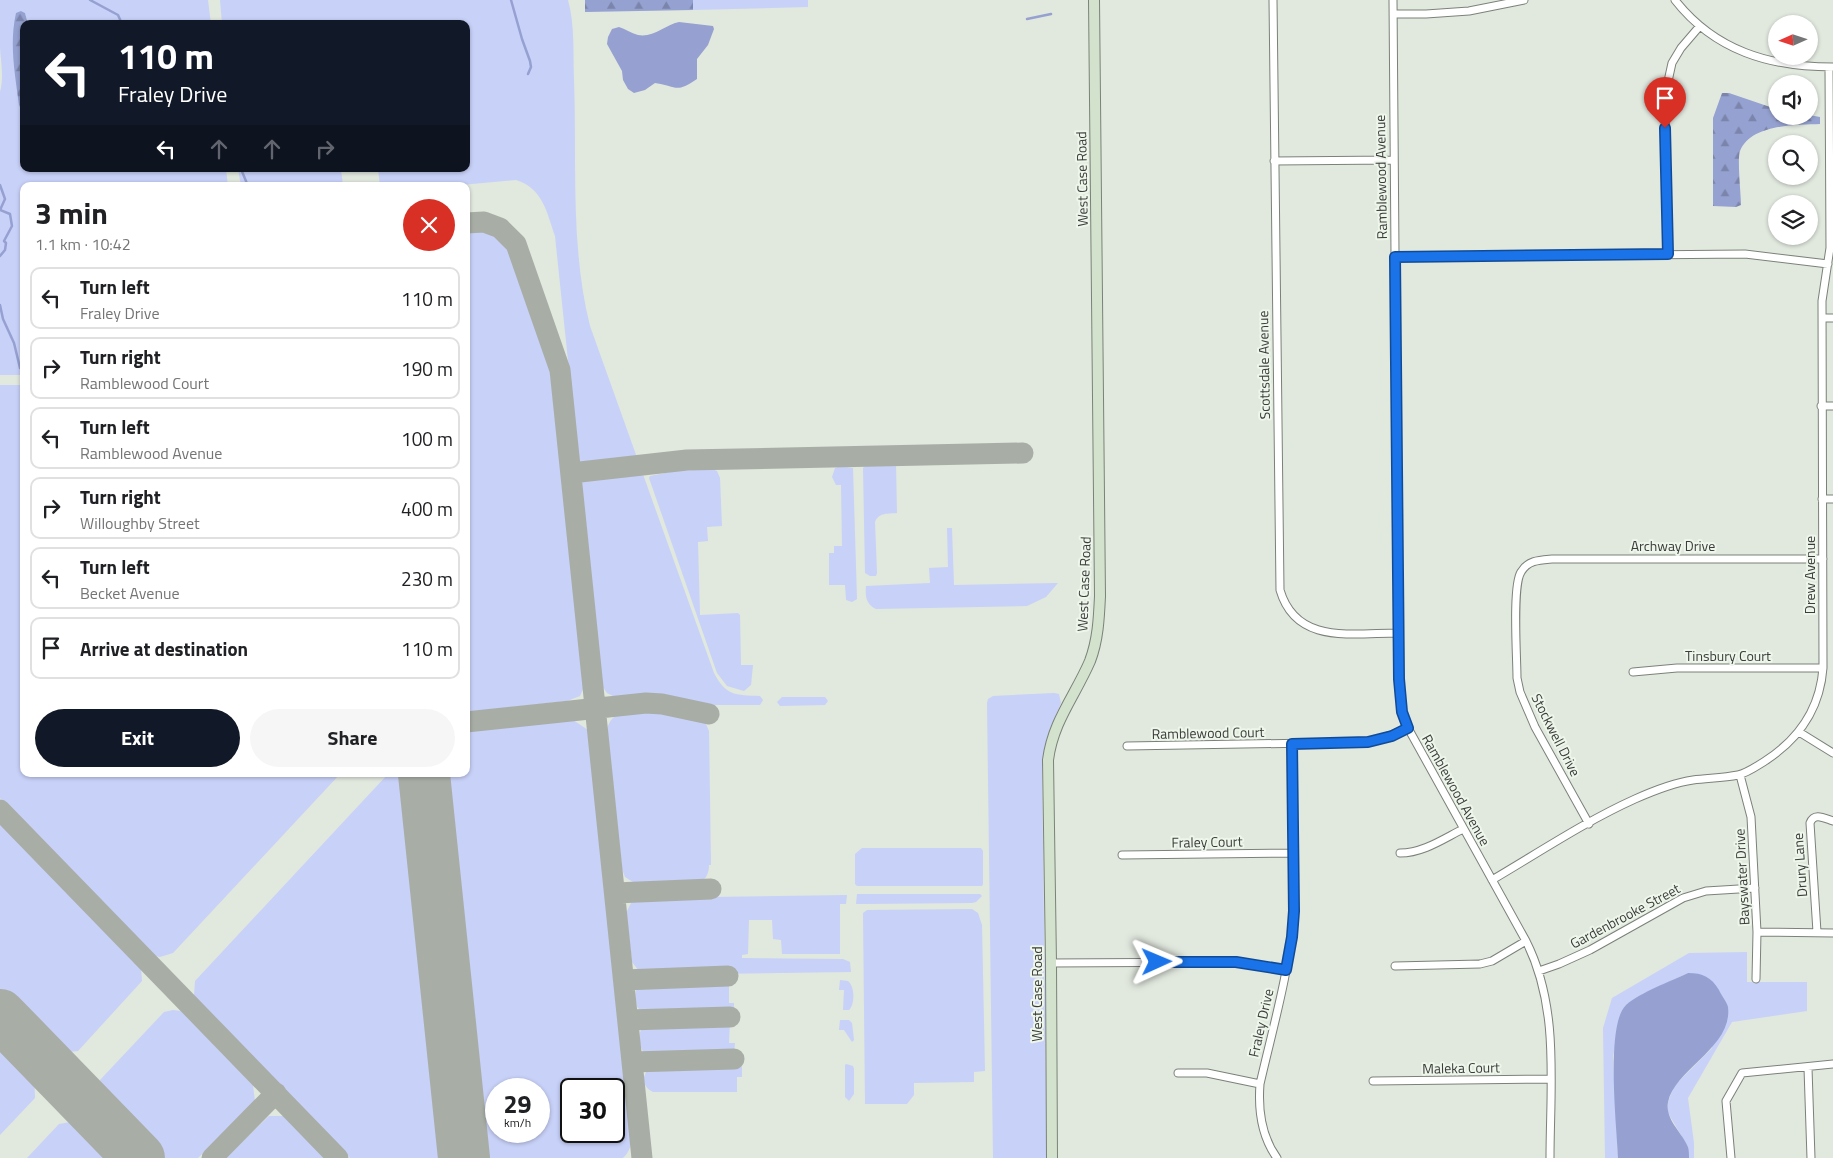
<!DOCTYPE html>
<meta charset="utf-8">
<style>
:root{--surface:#fff;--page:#f6f6f6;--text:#202124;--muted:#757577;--line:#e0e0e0;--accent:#111827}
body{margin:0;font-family:"Titillium Web",sans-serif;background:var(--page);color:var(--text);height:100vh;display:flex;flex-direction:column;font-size:19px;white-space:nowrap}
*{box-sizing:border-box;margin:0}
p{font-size:16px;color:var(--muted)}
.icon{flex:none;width:28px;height:28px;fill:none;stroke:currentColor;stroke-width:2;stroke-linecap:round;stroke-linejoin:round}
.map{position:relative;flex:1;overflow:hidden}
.sheet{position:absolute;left:20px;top:182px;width:450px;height:595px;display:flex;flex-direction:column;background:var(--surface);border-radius:10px;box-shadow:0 1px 4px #0004}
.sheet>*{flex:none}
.hud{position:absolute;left:20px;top:20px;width:450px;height:152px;border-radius:10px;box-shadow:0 1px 4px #0004;background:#111827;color:#fff;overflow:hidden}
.needle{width:32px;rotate:267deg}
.tools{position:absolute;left:1768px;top:15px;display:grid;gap:10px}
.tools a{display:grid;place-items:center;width:50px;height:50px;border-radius:50%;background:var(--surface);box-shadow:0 1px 4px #0004;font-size:25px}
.speed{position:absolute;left:485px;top:1078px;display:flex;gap:10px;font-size:25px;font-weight:700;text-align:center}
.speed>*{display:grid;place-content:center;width:65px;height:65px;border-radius:50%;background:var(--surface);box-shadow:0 1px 4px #0004;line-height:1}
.speed small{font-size:12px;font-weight:400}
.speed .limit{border:2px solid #111;border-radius:8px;background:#fff;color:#111}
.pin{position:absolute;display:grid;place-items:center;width:42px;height:42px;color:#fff;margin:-51px -21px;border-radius:50% 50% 50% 0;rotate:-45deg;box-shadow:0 0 5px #0007}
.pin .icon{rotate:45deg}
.me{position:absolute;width:55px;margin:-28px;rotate:89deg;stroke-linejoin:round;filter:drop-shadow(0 0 4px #0008)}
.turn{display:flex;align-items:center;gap:18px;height:105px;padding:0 15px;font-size:22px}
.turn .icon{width:65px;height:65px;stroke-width:2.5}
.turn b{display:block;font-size:35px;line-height:42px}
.lanes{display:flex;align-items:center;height:48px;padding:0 15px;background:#0003;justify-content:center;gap:25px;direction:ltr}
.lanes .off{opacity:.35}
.round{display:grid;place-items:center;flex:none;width:52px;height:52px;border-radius:26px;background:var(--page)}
.overview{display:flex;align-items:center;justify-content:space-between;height:85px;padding:0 15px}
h1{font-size:30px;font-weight:700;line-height:38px}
.button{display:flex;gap:10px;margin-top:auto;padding:10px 15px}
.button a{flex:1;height:58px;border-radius:30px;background:var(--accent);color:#fff;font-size:20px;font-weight:700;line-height:58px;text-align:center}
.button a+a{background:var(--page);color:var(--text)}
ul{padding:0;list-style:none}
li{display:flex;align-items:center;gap:15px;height:62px;margin:0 10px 8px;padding:0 5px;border:2px solid var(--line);border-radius:10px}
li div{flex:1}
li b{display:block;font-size:19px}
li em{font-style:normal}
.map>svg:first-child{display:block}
</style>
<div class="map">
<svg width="1833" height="1158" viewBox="0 0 1833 1158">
<defs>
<pattern id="forest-firs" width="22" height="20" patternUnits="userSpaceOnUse" patternTransform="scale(1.25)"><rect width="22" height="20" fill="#95a1d0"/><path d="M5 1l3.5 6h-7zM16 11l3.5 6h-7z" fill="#7b84aa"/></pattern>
</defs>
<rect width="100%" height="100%" fill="#e1e8de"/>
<!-- green -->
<path fill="#c8d1f8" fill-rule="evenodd" d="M0,0H208L211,24H28L25,13L21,11V109H24V169H226L228,186H24V375H0V92C4,77 1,63 0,48C0,32 0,16 0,0Z
M220,0H568C575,25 573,54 574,80C577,162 570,246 590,326L714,673C726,696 735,695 760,696L763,700L760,705H709L651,696L617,698L607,693L602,686L555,236C547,213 543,188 516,180L450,186H380L378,169H466V24H222Z
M693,0H808V7L693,10Z
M238,169H341L343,186H241Z
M482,231L500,239L509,250L550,370L584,687L580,696L567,701L468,712H466V232Z
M0,385H24V774H340L173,953L160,957L152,955L0,798Z
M896,465L897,513C888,514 879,512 875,522L877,573L876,576H870L865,573L863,468L865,466Z
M840,466L853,468L857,599L852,602L846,600L845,585H829V553H834V546H842L841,485H836L832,477L835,468Z
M712,469L717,471L720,478L722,526L707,527L708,541L698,542L700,615L738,613L740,615L741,665H753L751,685L744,691L727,686L717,673L649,478L650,476L675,471Z
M947,528H952L954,585L1058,583L1046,597L1027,606L876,609C866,604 865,596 866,586L930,583L929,568L948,567Z
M1054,693L1059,694L1061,703L1047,737L1042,771L1047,1158H993L987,703L988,699L993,696Z
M782,697H825L828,701L825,705L780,706L777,702Z
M647,709C659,709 689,713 700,718C705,721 707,726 709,731L711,865H709C709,875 705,881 696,884H636L625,877L622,869L607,730C611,710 630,711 647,709Z
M573,720L588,730L630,1124C631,1137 634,1148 623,1158H486L480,1149L442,774H466V733L474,730ZM496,1089H539V1131H496ZM571,1089H614V1131H571Z
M388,774H399L402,776L444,1158H350L194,996L195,981Z
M0,824L141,968L142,981L78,1051L62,1053L0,989Z
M862,848H981L983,851V884L982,886H857L855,884V854Z
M857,894H980L982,896L976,902L972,903L864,904H856Z
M847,895L846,904H840V954H782L781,940L773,939L772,920H749L748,954L742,955V958L843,959L850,962L851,972L649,975L639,971L632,962L626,913L631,903L642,898Z
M972,909L978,913L982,925L985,1071L974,1072V1082L914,1083V1095L907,1104H865L863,913L867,910Z
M1747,952V982H1807V1011L1732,1022L1688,1098L1694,1143V1158H1689L1688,1147L1668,1113V1102L1674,1086L1712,1048L1688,973L1645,993L1625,1006L1613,1056L1618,1158H1605L1603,1028L1612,998L1689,953Z
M728,980L729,983V1003H734V1010L731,1013L645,1014L637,1007C635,996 633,987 645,982Z
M840,980L848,981C855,987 855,1004 849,1010H843L844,990H839Z
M173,1010L181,1011L253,1085L255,1102L198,1158H161L102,1097L100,1080L164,1012Z
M840,1020H849L852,1023L854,1040L852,1042L844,1030H839Z
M730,1021L729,1043H735L734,1054L651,1057C640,1053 639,1043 640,1032L646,1024Z
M0,1039L34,1074L35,1098L0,1135Z
M738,1064L742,1067V1077H737V1092H653C640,1086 641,1071 655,1066Z
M846,1064L853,1066L854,1069V1094L849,1101L845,1097V1065Z
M269,1116H284L325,1158H225Z
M76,1121L112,1158H27L59,1124Z"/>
<!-- forest -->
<path fill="url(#forest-firs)" d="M585,0H693V10L585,12Z
M21,11L25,13L28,24H24V109H21L19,105C15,74 9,44 16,13Z
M1722,93H1729L1776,109V116H1809V115L1820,117V124C1796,125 1751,124 1740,151C1737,159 1741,194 1741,205L1736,207L1713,206V118Z"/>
<!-- water -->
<path fill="#96a1d1" d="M679,22L713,26L714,29L708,45L697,59V79C675,94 677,86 655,83L645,90L634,93L628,89L623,80L622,71L607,44L608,37L612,29L619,27C625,29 631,33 638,35C653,38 665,25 679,22Z
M1688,973C1703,973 1711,977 1719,990C1721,995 1727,1002 1728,1007C1733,1047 1675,1069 1668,1102C1665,1120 1682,1132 1688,1147C1689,1150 1689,1154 1689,1158H1618C1617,1128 1605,1025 1626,1005C1641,992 1669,982 1688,973Z"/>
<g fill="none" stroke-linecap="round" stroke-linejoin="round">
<!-- stream -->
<path stroke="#96a1d1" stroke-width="2.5" d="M90,0L118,15L122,24
M511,0L522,39L530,61L531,67L528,74
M1027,19L1051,14
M241,169L248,186
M0,185L5,199L0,210
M0,210L10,214L12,226L4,241L6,243L5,250L0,256
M0,305L3,319L14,343L20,368"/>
<!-- taxiway -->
<path stroke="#a8aea6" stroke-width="21" d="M466,223L484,222L500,228L516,244L560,370L642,1158
M571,473L687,460L1023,453
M466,722L646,703L662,704L709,714
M0,810L338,1158
M615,893L711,889
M624,980L728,976
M628,1020L730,1017
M633,1062L734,1059
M212,1158L276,1093"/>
<!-- runway -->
<path stroke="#a8aea6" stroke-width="52" d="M424,774L464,1158
M0,1015L139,1158"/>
<!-- street casing -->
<g stroke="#7b8279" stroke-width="9">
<path id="street" d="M1273,0L1280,590C1296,645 1352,633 1398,633
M1393,0L1398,633L1400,696L1402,712L1408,728L1526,941C1560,1008 1550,1086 1550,1158
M1675,0C1715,51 1770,67 1833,67
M1393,14H1426L1469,11L1524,0
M1274,161L1393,160
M1668,253L1665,95L1672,63L1681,48L1699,27
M1395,257L1745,254L1828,264
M1822,318H1833
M1821,406H1833
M1822,499H1833
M1633,672L1677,668H1823
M1799,732L1833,753
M1127,746L1368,742L1391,735L1408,728
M1740,775L1751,817L1757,932L1756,979
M1589,824L1535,727L1520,692L1517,678C1517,657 1512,586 1521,572C1528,560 1540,560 1552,559H1823
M1400,853C1423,853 1443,839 1463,829
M1122,855L1293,853
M1492,880C1538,853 1586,821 1635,799C1653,791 1672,783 1693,780C1708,778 1723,778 1738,775C1747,773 1757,766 1765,761C1799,739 1820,708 1823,668L1822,301L1830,248L1829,67
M1757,932L1833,933
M1817,932L1810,823C1814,812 1824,818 1833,821
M1051,963L1236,962L1286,970
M1395,966L1480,964L1492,961L1526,941
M1539,971L1559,964L1590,950L1683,898L1706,891L1755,888
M1808,1068L1811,1158
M1178,1073H1207L1260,1084
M1373,1081L1550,1079
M1277,1158C1261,1136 1258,1110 1260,1084C1273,1027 1290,970 1294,911L1292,744
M1731,1158L1726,1101L1742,1073L1833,1064"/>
</g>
<!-- secondary casing -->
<g stroke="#7b8279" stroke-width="12">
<path id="secondary" d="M1052,1158L1051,963L1048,760C1053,721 1075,696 1090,661C1098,640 1099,618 1100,596L1094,0"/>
</g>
<!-- street -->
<use href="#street" stroke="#fff" stroke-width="7"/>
<!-- secondary -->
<use href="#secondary" stroke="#d2e2cd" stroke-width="10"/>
</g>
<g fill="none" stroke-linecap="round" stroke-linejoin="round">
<!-- route casing -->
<g stroke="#114b97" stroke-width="12">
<path id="route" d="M1157,962H1236L1286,970L1292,937L1294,911L1292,744L1368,742L1392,736L1408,728L1402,712L1399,679L1395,257L1668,254L1665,128"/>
</g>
<!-- route -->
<use href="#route" stroke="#1a73e8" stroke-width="9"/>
</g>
<g text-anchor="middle" stroke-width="4" stroke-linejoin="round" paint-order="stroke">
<!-- street labels -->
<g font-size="14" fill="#3a3d39" stroke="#eef6eb">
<text transform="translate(1381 177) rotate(-91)" y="5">Ramblewood Avenue</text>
<text transform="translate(1082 179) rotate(-91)" y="5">West Case Road</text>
<text transform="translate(1264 365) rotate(-91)" y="5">Scottsdale Avenue</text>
<text x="1673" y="551">Archway Drive</text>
<text transform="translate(1810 575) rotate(-90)" y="5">Drew Avenue</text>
<text transform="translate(1084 584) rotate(-88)" y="5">West Case Road</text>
<text x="1728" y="661">Tinsbury Court</text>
<text transform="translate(1208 733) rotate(-1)" y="5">Ramblewood Court</text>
<text transform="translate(1556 735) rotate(63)" y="5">Stockwell Drive</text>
<text transform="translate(1456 790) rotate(61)" y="5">Ramblewood Avenue</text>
<text transform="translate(1207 842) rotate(-1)" y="5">Fraley Court</text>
<text transform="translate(1800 865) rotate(-94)" y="5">Drury Lane</text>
<text transform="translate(1742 877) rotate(-93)" y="5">Bayswater Drive</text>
<text transform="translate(1625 916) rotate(-28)" y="5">Gardenbrooke Street</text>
<text transform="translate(1037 994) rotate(-90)" y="5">West Case Road</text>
<text transform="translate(1261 1023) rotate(-77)" y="5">Fraley Drive</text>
<text transform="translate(1461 1068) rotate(-1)" y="5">Maleka Court</text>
</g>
</g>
</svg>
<div class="tools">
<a><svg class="needle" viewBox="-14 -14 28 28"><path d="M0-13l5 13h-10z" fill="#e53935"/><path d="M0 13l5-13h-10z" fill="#757577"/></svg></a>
<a><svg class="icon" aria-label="sound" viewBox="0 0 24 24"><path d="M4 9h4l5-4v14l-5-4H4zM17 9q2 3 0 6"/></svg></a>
<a><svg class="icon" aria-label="search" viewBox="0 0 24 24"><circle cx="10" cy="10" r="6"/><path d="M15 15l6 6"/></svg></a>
<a><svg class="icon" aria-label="layers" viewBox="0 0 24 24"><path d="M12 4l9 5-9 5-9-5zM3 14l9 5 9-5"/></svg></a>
</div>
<div class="speed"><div>29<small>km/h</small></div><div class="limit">30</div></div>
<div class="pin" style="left:1665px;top:128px;background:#d93025"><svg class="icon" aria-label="arrive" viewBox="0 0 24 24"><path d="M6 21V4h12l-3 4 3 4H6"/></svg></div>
<svg class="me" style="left:1157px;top:962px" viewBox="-20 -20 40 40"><path d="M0-17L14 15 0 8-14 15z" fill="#1a73e8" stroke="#fff" stroke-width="4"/></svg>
<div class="hud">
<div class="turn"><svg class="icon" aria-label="left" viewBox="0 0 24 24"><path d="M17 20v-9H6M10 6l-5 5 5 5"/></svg><div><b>110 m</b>Fraley Drive</div></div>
<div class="lanes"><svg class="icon" aria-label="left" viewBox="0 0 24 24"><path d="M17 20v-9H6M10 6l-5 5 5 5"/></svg><svg class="icon off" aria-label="ahead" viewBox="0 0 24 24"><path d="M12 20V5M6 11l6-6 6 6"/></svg><svg class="icon off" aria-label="ahead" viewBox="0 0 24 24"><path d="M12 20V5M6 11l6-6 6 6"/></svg><svg class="icon off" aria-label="right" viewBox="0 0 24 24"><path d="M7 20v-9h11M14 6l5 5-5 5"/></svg></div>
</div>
<section class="sheet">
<div class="overview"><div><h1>3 min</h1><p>1.1 km · 10:42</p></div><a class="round" style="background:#d93025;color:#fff"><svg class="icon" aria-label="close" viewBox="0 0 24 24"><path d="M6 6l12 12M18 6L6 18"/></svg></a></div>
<ul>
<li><svg class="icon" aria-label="left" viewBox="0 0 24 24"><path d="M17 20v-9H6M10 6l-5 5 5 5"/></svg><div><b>Turn left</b><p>Fraley Drive</p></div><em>110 m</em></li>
<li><svg class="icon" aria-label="right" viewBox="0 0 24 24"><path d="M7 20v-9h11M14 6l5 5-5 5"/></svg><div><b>Turn right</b><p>Ramblewood Court</p></div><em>190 m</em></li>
<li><svg class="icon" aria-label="left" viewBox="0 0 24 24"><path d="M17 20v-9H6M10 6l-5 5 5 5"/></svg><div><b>Turn left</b><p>Ramblewood Avenue</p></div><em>100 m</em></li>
<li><svg class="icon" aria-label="right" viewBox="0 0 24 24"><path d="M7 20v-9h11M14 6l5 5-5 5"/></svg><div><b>Turn right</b><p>Willoughby Street</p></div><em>400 m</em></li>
<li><svg class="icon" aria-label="left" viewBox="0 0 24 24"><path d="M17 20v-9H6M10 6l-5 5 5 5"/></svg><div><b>Turn left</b><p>Becket Avenue</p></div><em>230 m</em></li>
<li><svg class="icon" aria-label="arrive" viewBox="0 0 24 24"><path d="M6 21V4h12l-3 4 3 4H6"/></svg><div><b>Arrive at destination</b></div><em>110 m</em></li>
</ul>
<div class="button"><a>Exit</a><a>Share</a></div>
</section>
</div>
